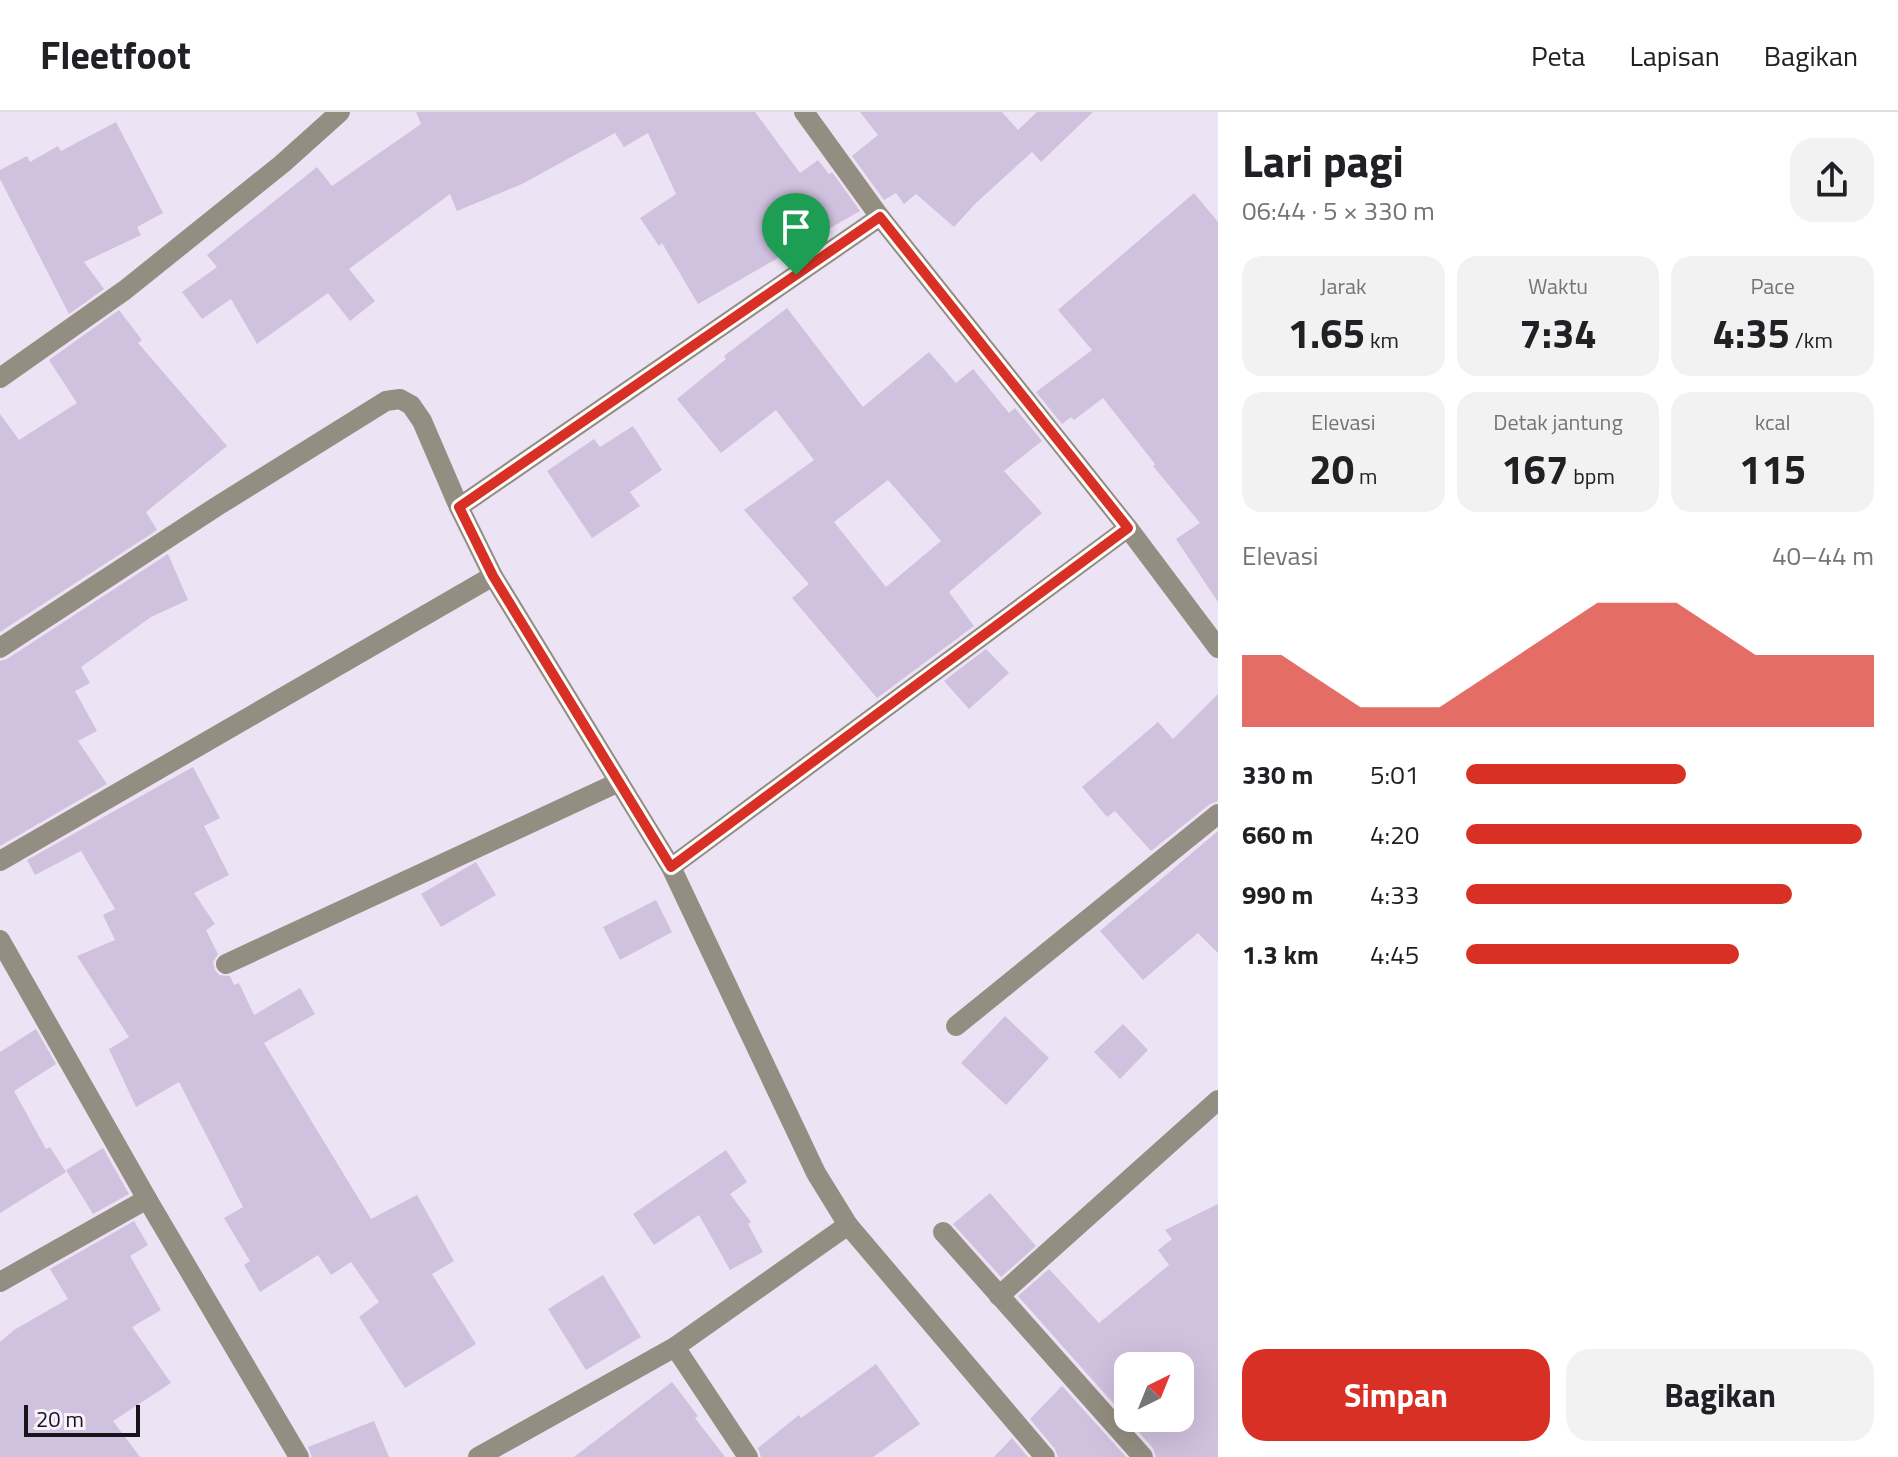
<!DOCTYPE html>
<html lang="id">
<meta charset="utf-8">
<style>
body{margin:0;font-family:"Titillium Web",sans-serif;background:#f2f2f2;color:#202124;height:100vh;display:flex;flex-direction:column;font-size:30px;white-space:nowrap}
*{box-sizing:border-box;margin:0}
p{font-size:26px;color:#757577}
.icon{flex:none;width:44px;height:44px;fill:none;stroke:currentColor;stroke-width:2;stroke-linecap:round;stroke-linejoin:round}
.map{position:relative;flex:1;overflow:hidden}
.panel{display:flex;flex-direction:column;background:#fff;width:680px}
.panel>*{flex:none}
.needle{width:52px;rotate:43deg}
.buttons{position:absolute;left:1114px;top:1240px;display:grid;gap:16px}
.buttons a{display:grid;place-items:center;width:80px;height:80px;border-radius:16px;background:#fff;box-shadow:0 8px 32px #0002;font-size:40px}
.scale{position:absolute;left:24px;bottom:20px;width:116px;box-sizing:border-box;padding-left:8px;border:4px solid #17151a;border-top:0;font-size:22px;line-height:28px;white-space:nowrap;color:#17151a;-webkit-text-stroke:6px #f8f2ff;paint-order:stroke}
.pin{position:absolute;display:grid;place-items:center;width:68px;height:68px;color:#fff;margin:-82px -34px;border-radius:50% 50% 50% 0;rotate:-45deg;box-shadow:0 0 8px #0007}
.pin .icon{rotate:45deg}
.round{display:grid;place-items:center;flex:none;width:84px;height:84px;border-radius:24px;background:#f2f2f2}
.headline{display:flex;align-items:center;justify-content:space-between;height:136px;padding:0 24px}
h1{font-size:44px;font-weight:700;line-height:60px}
.stats{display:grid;grid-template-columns:repeat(3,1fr);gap:12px;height:136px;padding:8px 24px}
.stats div{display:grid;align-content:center;border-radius:20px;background:#f2f2f2;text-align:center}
.stats b{font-size:40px;font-weight:700}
.stats small{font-size:22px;font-weight:400}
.stats p{font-size:22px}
.chart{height:224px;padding:16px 24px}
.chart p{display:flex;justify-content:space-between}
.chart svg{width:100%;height:144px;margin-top:8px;fill:#d93025;opacity:.7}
.button{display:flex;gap:16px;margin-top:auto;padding:16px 24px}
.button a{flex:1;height:92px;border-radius:24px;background:#d93025;color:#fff;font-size:32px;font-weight:700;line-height:92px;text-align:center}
.button a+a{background:#f2f2f2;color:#202124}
ul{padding:0 24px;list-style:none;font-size:26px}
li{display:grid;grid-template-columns:128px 96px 1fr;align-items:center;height:60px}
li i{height:20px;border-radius:10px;background:#d93025}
header{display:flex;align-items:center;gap:48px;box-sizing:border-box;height:112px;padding:0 40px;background:#fff;border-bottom:2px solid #e0e0e0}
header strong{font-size:38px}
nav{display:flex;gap:44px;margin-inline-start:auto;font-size:28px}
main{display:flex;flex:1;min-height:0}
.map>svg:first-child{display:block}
.building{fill:#d0c1df;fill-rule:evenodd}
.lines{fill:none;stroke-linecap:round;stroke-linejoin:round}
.minor{stroke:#948d81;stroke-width:20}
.route-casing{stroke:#fff;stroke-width:16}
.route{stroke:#d93025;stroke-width:10}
</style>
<header>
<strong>Fleetfoot</strong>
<nav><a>Peta</a><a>Lapisan</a><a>Bagikan</a></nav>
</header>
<main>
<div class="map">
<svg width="1218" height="1345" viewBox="0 0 1218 1345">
<rect width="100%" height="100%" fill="#ece4f4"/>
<g class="building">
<polygon points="416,0 755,0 800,61 818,48 829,62 832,60 860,99 698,192 662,131 659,134 640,106 676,82 648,21 624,35 615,21 522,72 457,99 450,82 349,157 375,189 350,209 328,181 257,232 231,187 202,207 182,180 217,155 207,143 317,55 332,74 421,12"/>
<polygon points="860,0 1002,0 1018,18 1037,0 1093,0 1041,50 1032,40 975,92 954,115 916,82 904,92 896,81 884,88 852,44 878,23"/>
<polygon points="116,10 163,101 137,115 141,123 84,150 104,177 69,202 0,67 0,58 27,44 30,50 58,34 61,39"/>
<polygon points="1194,81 1218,110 1218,490 1176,427 1200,411 1153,354 1155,352 1103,286 1074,308 1071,305 1062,312 1036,280 1092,238 1058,198"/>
<path d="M787 196 863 295 929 240 956 271 973 257 1009 301 1015 296 1042 329 1004 359 1042 401 949 480 974 514 877 586 792 486 809 472 744 398 814 348 776 298 721 341 677 287 726 247 724 244ZM888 368 941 429 886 475 834 410Z"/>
<polygon points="119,198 142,228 138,231 227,334 146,400 157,418 0,520 0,302 19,328 77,291 49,248"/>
<polygon points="633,314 662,358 630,380 640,394 592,426 547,359 594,327 600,335"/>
<polygon points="168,442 188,488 151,505 81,555 90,571 75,579 97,619 78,629 107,672 0,734 0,549 7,547"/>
<polygon points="986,537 1009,561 969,597 944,569"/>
<polygon points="1218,582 1218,689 1210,692 1151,739 1115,699 1107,705 1082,675 1158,610 1173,627"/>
<polygon points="193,655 220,706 204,714 229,763 194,781 215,812 206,818 218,842 213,850 215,858 219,863 230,864 234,873 239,871 254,903 300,876 315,902 264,931 371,1107 417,1083 454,1149 432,1162 476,1232 405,1276 359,1205 379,1190 351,1150 331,1163 318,1143 260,1180 244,1153 250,1149 224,1106 243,1095 179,970 136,995 109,937 129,925 77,844 115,828 103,803 115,797 81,739 35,763 27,748"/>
<polygon points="1218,719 1218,841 1198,821 1143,868 1100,819"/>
<polygon points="476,750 496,783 441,815 421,782"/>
<polygon points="656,788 672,820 620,848 603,815"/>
<polygon points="1005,904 1049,946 1006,993 961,951"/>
<polygon points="1123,912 1148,938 1120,967 1094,940"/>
<polygon points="36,917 56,952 14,979 46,1037 50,1035 66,1060 0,1101 0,940"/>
<polygon points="103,1036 129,1082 93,1102 66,1058"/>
<polygon points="726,1038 747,1070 730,1082 751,1110 748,1112 763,1140 730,1158 699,1103 654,1133 633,1102"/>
<polygon points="990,1081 1036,1134 1001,1165 953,1112"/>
<path d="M1218 1092V1345H1156L1153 1336 1018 1184 1049 1157 1099 1211 1169 1153 1158 1138 1172 1127 1165 1118ZM1128 1254H1180V1306H1128Z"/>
<polygon points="134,1109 148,1133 130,1144 161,1198 132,1215 171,1271 113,1309 140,1345 0,1345 0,1230 14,1218 68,1187 50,1157"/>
<polygon points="603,1163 641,1225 586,1258 548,1197"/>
<polygon points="876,1252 920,1312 873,1345 761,1345 758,1336 799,1303 801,1306"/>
<polygon points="672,1270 698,1304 695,1306 725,1345 574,1345"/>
<polygon points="1062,1274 1126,1345 1058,1345 1055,1337 1030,1307"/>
<polygon points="374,1309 389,1345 312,1345 308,1335"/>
<polygon points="1012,1326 1028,1345 994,1345"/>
</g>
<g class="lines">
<g class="minor">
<polyline points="804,0 880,105 1128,416 1218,536"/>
<polyline points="0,266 125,178 282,52 340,0"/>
<polyline points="0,536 219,393 386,289 400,287 411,293 422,309 459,395"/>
<polyline points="0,749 493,464"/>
<polyline points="671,755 1128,416"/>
<polyline points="0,828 147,1087 299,1345"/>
<polyline points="226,852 619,670"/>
<polyline points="956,914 1218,702"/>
<polyline points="848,1113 1045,1345"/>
<polyline points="943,1120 1143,1345"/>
<polyline points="0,1170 147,1087"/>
<polyline points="999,1184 1218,988"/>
<polyline points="675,1235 748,1345"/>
<polyline points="478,1345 675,1235 848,1113 816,1061 671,755 493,464 459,395 880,105"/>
</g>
</g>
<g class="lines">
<g class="route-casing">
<polygon id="route" points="880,105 1128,416 671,755 493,464 459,395"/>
</g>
<use href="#route" class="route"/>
</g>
</svg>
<div class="buttons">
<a><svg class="needle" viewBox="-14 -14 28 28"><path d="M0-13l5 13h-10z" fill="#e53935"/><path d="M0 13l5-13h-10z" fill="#757577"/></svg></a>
</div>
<div class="scale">20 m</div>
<div class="pin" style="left:796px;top:163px;background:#1e9e55"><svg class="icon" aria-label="arrive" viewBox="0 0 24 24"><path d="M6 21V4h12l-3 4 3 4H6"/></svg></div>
</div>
<section class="panel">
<div class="headline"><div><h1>Lari pagi</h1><p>06:44 · 5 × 330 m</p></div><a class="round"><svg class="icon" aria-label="share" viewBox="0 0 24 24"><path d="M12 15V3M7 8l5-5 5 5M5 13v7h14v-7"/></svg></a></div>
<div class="stats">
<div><p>Jarak</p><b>1.65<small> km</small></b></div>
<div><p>Waktu</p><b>7:34</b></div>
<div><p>Pace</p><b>4:35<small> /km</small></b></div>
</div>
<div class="stats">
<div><p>Elevasi</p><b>20<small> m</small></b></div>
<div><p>Detak jantung</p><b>167<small> bpm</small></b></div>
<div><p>kcal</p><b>115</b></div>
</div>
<div class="chart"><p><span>Elevasi</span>40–44 m</p>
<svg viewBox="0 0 160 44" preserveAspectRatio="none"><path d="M0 44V22L10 22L20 30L30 38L40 38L50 38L60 30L70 22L80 14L90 6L100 6L110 6L120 14L130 22L140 22L150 22L160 22V44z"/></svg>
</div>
<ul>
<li><b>330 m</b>5:01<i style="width:54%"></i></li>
<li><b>660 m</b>4:20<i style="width:97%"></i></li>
<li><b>990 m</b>4:33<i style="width:80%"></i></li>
<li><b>1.3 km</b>4:45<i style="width:67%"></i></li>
</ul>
<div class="button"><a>Simpan</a><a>Bagikan</a></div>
</section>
</main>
